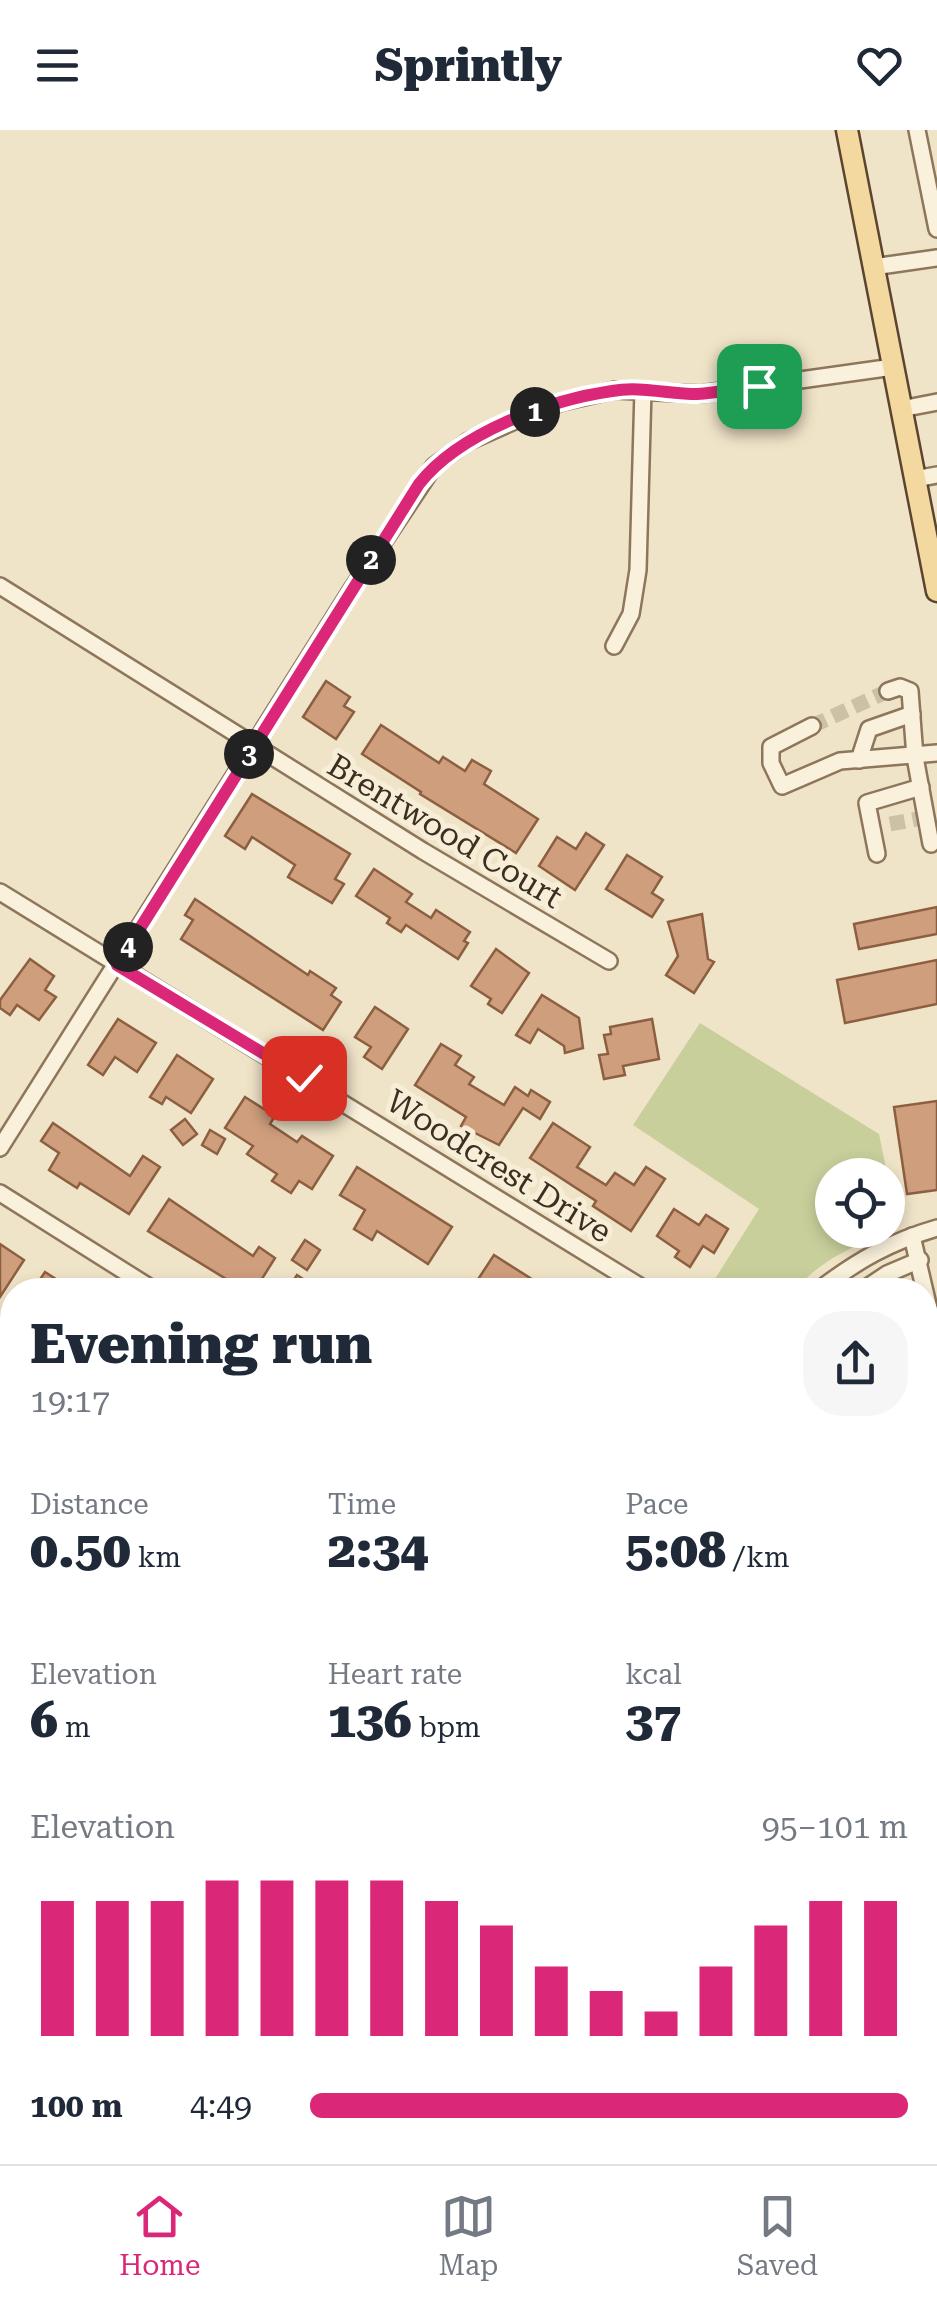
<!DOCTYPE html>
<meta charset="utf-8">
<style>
body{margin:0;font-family:"Roboto Serif",serif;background:#f6f6f7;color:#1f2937;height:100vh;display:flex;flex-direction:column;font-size:38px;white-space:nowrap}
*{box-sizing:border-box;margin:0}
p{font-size:32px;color:#747a83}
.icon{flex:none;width:55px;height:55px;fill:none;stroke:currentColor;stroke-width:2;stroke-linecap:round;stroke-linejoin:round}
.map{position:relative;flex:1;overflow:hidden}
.side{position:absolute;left:0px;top:1148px;width:938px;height:888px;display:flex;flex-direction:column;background:#fff;border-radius:40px 40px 0 0;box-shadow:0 5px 15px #0003}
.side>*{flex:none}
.tools{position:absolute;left:815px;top:1028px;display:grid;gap:20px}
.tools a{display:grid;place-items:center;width:90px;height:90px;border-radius:50%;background:#fff;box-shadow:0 5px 15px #0003;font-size:50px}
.pin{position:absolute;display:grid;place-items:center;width:85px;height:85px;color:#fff;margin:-42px;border-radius:20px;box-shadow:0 5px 15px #0006}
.km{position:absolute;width:50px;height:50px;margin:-25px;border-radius:50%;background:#222;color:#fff;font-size:28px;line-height:50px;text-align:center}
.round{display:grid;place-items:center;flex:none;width:105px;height:105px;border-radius:40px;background:#f6f6f7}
.head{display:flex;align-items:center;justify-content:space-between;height:170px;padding:0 30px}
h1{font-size:55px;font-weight:800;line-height:75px}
.stats{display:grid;grid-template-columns:repeat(3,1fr);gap:15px;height:170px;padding:10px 30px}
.stats div{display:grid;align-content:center}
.stats b{font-size:50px;font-weight:800}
.stats small{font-size:28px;font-weight:400}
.stats p{font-size:28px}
.chart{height:280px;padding:20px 30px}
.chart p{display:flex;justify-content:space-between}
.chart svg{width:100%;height:180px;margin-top:10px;stroke:#db2777;stroke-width:6}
ul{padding:0 30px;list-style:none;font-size:32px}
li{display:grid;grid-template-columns:160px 120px 1fr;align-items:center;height:75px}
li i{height:25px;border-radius:12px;background:#db2777}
header{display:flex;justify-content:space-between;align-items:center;height:130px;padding:0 30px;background:#fff;font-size:45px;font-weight:800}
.dock{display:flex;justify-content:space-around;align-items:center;height:140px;border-top:2px solid #e0e1e3;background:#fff;font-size:28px;color:#747a83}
.dock a{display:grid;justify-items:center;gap:5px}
.dock .selected{color:#db2777}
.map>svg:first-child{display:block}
.green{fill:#c9cf9b;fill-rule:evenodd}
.building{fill:#cf9f7d;stroke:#8d5f41;stroke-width:2.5}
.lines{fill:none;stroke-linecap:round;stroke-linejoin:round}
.minor-tunnel{stroke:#ccc0a6;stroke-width:15;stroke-dasharray:15 8;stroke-linecap:butt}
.minor-casing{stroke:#8d765c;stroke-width:20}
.major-casing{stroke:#5b4430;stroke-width:25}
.path{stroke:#8d765c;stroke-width:2.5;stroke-dasharray:8 5;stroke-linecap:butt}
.minor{stroke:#faf1dc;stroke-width:15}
.major{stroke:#f3d9a0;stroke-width:20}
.route-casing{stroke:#fff;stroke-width:20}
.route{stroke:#db2777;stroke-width:12}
.labels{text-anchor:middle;stroke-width:10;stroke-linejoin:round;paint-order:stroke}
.street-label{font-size:32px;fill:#3d2e20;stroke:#f7eed8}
</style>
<header><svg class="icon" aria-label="menu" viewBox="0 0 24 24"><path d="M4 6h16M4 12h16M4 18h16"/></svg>Sprintly<svg class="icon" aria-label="heart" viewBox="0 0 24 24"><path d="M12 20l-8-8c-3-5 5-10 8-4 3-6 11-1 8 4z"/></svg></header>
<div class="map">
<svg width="937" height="2034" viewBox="0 0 937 2034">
<rect width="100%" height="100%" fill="#f0e4c8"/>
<path class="green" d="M700 893 879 1004 898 1096C864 1112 819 1129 796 1160H708L759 1079 633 995ZM832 1045H888V1100H832Z"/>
<g class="building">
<polygon points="326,551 350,567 344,576 354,582 336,609 303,587"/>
<polygon points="381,595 439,633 443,627 465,641 472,630 491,641 484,654 538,689 516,723 420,664 421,662 362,624"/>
<polygon points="252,664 350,724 335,749 344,754 332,773 288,747 295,735 252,707 245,719 225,706"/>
<polygon points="586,703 604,715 575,760 539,736 557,707 576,719"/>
<polygon points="627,725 662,747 652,763 663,770 652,787 606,759"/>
<polygon points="374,739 412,764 406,772 431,788 436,780 470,802 464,811 468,813 458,829 406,795 401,802 387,793 390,788 356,766"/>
<polygon points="195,769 308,845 310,841 336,858 331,865 341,872 323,900 181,809 193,790 185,785"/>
<polygon points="937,777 937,804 859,819 854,794"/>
<polygon points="702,784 708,829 714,832 694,863 666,845 678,826 668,792"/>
<polygon points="496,819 529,843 502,883 488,874 491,869 471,856"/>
<polygon points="30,829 54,846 45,860 56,867 39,890 17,875 10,885 0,878 0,870"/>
<polygon points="937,830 937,874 845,893 837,850"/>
<polygon points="542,865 579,888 583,918 565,923 564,916 538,899 530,913 516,905"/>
<polygon points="375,877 408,899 382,939 364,927 371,917 355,907"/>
<polygon points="118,889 156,913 137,942 115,927 103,945 88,935"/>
<polygon points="652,889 659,929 623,936 625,945 604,949 599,925 608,924 604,905 611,904 610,897"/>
<polygon points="441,914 461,926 455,935 474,947 469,954 504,975 515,957 528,966 531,960 550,972 540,989 523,978 499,1015 461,996 466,987 415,955"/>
<polygon points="177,925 213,949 191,983 166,967 162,974 150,967"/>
<polygon points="245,967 275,986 270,994 297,1012 302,1006 333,1026 312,1059 299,1051 291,1063 272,1051 277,1044 247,1024 253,1016 225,998"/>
<polygon points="937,971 937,1060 907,1064 894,977"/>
<polygon points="185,989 197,1004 183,1015 171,1000"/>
<polygon points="53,993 130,1046 143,1026 160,1037 129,1084 80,1053 77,1058 49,1040 59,1023 41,1011"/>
<polygon points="553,993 590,1017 577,1037 606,1055 615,1043 634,1055 646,1037 665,1049 631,1101 593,1076 596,1071 530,1028"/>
<polygon points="210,1000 225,1009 217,1024 202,1015"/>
<polygon points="357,1037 452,1097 428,1134 377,1101 372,1110 354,1099 365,1080 340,1065"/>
<polygon points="169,1069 253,1126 259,1117 275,1128 255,1160 244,1160 148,1101"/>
<polygon points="674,1079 699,1095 706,1085 728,1099 714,1123 703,1116 690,1137 675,1127 679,1121 657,1106"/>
<polygon points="305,1110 320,1120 307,1140 292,1130"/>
<polygon points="0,1114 24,1130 0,1167"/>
<polygon points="494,1125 549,1160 471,1160"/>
<polygon points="45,1142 73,1160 33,1160"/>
<polygon points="297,1145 320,1160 287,1160"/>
<polygon points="0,1273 12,1280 12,1295 0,1316"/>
<polygon points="925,1320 937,1328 937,1383 925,1401"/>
<polygon points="0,1536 12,1544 12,1572 0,1591"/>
<polygon points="0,1686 12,1695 12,1736 0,1727"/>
<polygon points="0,1869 12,1877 12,1886 0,1905"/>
<polygon points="240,2022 307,2022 297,2034 252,2034"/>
</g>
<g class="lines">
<g class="minor-tunnel">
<polyline points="812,596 888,561"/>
<polyline points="890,694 917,689"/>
</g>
<g class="minor-casing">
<g id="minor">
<polyline points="917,0 937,99"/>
<polyline points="873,137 937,128"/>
<polyline points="901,279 937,272"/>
<polyline points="915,349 937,345"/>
<polyline points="0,456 423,721 609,831"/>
<polyline points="614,516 631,484 638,440 643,260"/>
<polyline points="888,561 900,557 910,561 915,627 931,714"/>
<polyline points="812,596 771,617 771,633 782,656 840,631 937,623"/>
<polyline points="859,630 869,599 912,584"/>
<polyline points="877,724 867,673 921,657"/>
<polyline points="0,762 646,1160"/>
<polyline points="0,1018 352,459 434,336 467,312 528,285 562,272 615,260 700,264 893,237"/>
<polyline points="0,1063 154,1160"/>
<polyline points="912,1106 937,1213"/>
<path d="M819 1160C856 1131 892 1111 937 1098"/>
<polyline points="863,1160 887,1144 920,1130"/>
<polyline points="925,1261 937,1258"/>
<polyline points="925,1280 937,1289"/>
<polyline points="0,1362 12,1369"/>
<polyline points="937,1437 932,1444 937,1448"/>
<polyline points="925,1543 937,1520"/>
<polyline points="0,1636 12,1643"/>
<polyline points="925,1714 937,1711"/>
<polyline points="0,1979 12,1987"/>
<polyline points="44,2034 52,2022"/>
</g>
</g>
<g class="major-casing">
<g id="major">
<polyline points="847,0 937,461"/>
<polyline points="925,1621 937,1602"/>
<polyline points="663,2034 671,2022"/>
</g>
</g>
<polyline class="path" points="925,1683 937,1671"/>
<use href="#minor" class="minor"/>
<use href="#major" class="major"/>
</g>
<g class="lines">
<g class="route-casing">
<path id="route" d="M304 948 117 835 419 354C459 303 549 270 612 261 640 256 669 264 697 264 718 263 739 258 759 256"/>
</g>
<use href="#route" class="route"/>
</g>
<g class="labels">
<g class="street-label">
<text transform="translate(445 701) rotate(31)" y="11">Brentwood Court</text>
<text transform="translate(499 1036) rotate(32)" y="11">Woodcrest Drive</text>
</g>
</g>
</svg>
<div class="tools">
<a><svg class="icon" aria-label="locate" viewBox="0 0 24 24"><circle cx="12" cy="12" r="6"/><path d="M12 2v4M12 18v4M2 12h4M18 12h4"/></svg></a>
</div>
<div class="pin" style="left:759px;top:256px;background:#1e9e55"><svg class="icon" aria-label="arrive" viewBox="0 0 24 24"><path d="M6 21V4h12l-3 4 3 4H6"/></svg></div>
<div class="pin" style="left:304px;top:948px;background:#d93025"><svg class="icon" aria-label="check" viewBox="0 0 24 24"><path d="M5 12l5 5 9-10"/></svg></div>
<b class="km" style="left:535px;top:282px">1</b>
<b class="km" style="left:371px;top:430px">2</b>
<b class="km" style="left:249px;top:624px">3</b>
<b class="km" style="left:128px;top:817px">4</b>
<section class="side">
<div class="head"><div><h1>Evening run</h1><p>19:17</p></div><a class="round"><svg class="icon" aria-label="share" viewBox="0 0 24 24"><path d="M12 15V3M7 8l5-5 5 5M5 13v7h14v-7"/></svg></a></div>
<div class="stats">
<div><p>Distance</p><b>0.50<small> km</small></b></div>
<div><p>Time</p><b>2:34</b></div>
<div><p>Pace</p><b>5:08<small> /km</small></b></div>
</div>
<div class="stats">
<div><p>Elevation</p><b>6<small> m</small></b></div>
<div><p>Heart rate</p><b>136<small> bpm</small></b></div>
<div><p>kcal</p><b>37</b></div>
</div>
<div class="chart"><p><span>Elevation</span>95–101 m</p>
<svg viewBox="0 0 160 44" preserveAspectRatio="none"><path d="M5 44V11M15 44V11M25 44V11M35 44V6M45 44V6M55 44V6M65 44V6M75 44V11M85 44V17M95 44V27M105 44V33M115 44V38M125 44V27M135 44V17M145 44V11M155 44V11"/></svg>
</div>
<ul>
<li><b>100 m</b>4:49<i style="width:100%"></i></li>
</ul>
</section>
</div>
<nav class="dock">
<a class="selected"><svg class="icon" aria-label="home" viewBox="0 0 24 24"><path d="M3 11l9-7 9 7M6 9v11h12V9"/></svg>Home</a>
<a><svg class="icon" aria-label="map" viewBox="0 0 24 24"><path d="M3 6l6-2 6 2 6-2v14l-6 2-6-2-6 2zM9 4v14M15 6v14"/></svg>Map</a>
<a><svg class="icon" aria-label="saved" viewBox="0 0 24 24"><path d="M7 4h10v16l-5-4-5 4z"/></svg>Saved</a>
</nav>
